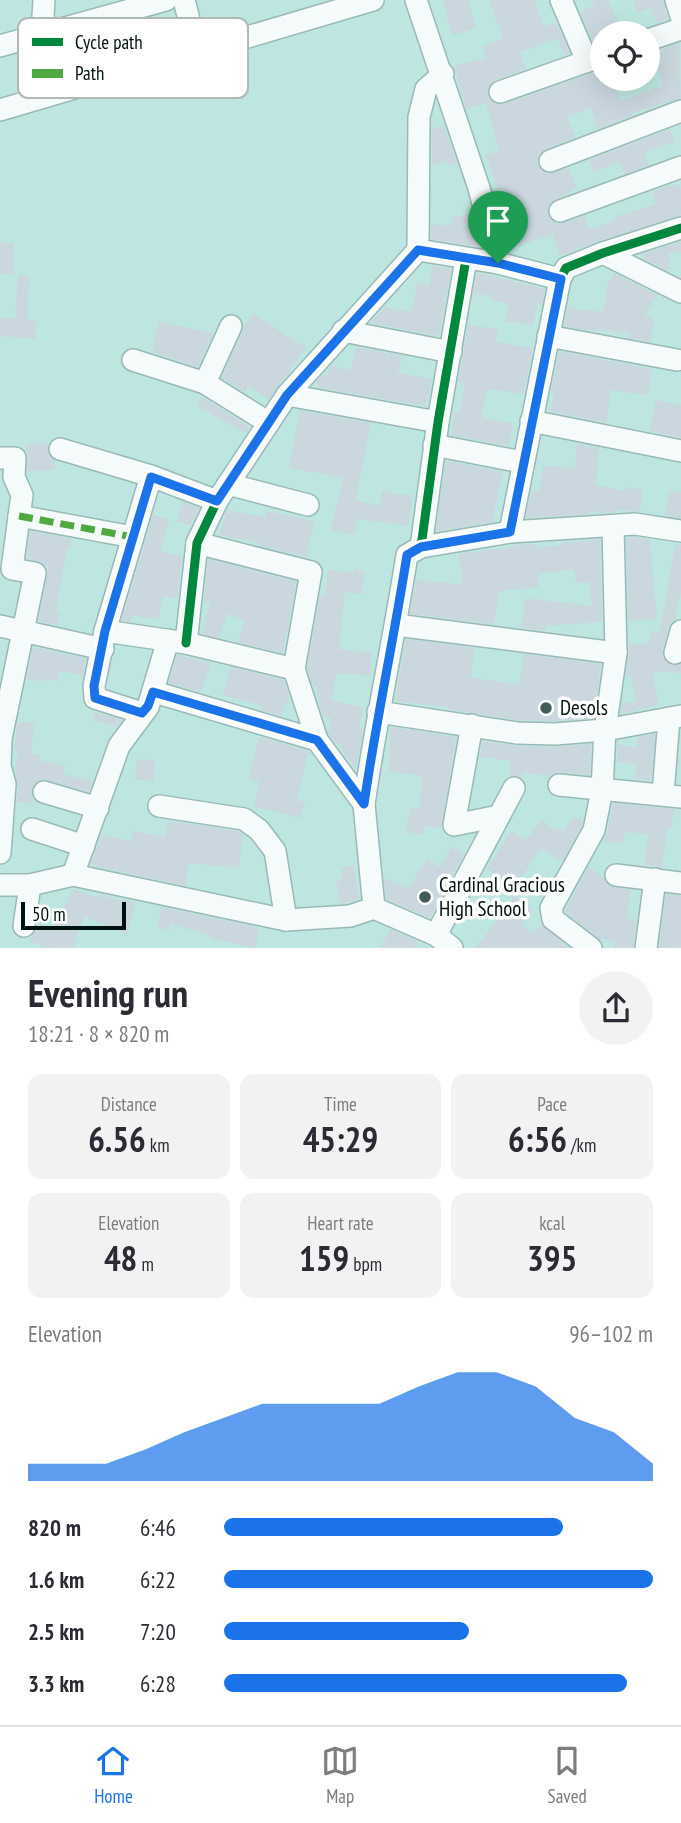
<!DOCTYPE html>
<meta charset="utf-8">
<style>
body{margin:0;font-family:"PT Sans Narrow",sans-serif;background:#f2f2f3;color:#2b2b33;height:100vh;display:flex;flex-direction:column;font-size:26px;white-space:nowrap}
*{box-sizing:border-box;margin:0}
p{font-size:23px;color:#7c7c81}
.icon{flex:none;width:38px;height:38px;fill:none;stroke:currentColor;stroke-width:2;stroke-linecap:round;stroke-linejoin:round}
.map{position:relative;height:948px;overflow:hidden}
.side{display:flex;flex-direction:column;background:#fff;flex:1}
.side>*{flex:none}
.controls{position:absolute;left:590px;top:21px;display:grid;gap:14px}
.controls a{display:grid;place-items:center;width:70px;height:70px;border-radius:50%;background:#fff;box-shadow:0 7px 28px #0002;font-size:35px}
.scale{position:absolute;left:21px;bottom:18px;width:105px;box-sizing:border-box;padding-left:7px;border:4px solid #00120f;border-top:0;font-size:19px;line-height:24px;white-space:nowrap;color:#00120f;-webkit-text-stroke:5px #fff;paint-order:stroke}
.pin{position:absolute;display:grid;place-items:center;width:60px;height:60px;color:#fff;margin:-72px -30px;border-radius:50% 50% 50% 0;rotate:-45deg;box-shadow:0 0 7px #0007}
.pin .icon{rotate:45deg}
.round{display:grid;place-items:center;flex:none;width:74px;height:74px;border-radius:37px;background:#f2f2f3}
.overview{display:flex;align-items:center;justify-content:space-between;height:119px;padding:0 28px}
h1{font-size:38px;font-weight:700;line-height:52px}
.metrics{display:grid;grid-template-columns:repeat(3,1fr);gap:10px;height:119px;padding:7px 28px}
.metrics div{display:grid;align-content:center;border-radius:14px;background:#f2f2f3;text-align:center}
.metrics b{font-size:35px;font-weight:700}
.metrics small{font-size:19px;font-weight:400}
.metrics p{font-size:19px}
.chart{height:196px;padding:14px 28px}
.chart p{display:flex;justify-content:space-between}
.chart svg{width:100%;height:126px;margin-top:7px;fill:#1a73e8;opacity:.7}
ul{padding:0 28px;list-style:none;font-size:23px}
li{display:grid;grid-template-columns:112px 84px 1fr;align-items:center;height:52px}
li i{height:18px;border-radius:9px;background:#1a73e8}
.tabs{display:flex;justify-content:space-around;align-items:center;height:98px;border-top:2px solid #e1e1e2;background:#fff;font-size:19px;color:#7c7c81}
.tabs a{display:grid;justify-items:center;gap:4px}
.tabs .selected{color:#1a73e8}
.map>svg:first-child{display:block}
.building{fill:#cad7df}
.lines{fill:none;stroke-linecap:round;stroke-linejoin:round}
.minor-casing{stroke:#9ab9b5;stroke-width:24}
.minor{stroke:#f5fbfa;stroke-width:21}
.quiet{stroke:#4fa841;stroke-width:7;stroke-dasharray:14 7;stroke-linecap:butt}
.cycleway-casing{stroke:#fff;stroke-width:13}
.cycleway{stroke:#00873e;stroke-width:9}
.route-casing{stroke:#fff;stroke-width:14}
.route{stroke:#1a73e8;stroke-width:9}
.poi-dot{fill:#425c58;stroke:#fff;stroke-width:2.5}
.labels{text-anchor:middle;stroke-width:7;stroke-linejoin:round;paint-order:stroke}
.poi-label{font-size:21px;fill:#00120f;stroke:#fff;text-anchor:start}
.key{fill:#fff;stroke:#b2b8b7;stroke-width:2}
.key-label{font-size:19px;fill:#00120f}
</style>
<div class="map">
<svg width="681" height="948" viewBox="0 0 681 948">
<rect width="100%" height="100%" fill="#bee6e0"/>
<g class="building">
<polygon points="443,0 468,0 476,28 452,35"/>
<polygon points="489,0 535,0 544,26 556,22 570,53 564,55 558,38 520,52 526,69 495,80 487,89 488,97 497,105 504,104 602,70 602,79 613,79 621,101 663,85 652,53 679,43 681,98 632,113 633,115 598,129 590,108 567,117 576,137 545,149 539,153 537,160 538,166 547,174 569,168 577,188 550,203 548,216 557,224 585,216 590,229 615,221 614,217 656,204 652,192 677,183 679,188 681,187 681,215 599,241 560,256 552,234 518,246 512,229 504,231 497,206 503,204 486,155 499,150 486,103 466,109 454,66 486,58 482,47 503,38"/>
<polygon points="592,0 608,0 623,33 602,33 602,39 594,43 580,11 594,5"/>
<polygon points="633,0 663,0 668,19 657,23 651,8 637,13"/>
<polygon points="444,126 457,163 448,166 446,161 432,165 432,129"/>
<polygon points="670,129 675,141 644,153 649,165 624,174 619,162 593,172 589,160"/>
<polygon points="472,213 480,244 473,246 431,239 431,224 453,226 451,218"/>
<polygon points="681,242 681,252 668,254 670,260 668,271 644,259 642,254"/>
<polygon points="0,243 14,243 14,274 0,275"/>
<polygon points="432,266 451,269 439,336 371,323 385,307 412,312 417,283 430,285"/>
<polygon points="477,273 545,289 542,305 537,304 533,325 505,321 508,303 490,300 491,296 473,293"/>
<polygon points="614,273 657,295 645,316 654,318 651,342 628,338 629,334 597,329 597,332 564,326 568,308 603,312 607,290 605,289"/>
<polygon points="18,275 30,276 27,319 36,320 35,339 0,336 0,318 15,318"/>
<polygon points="253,313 306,348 269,399 249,386 245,392 222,378 244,327"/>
<polygon points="159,322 213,333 198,367 152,352"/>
<polygon points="468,325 498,329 496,342 533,348 524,394 487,389 482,418 513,423 509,446 451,435 455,411 460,412 465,383 458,382"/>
<polygon points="356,347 402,356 398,373 432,379 428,402 426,401 425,406 317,387 318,380 324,374 327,375 331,366 351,370"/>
<polygon points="559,351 652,369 648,395 611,390 606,423 551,412 554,391 551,391"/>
<polygon points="202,397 250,427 246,433 197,406"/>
<polygon points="656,400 681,405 681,438 649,431"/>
<polygon points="300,411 371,423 356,500 380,506 382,491 413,496 408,526 358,519 354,535 331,530 343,478 289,468"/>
<polygon points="48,443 47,453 55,461 55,470 27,471 28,458 25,444"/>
<polygon points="577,444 599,448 596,485 625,491 626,487 643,490 640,512 617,510 617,512 602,513 590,510 589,514 526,518 531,491 539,492 543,465 575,469"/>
<polygon points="446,461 503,472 492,522 436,531"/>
<polygon points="670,490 681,492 681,518 665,515"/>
<polygon points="183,502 198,508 191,526 176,521"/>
<polygon points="227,510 265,517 267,511 314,521 307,557 259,545 260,543 218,535"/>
<polygon points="153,515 169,520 160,552 182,556 178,596 176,598 163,596 158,620 132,615 131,622 122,620"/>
<polygon points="30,531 71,539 70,550 67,549 56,611 59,612 58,625 39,621 48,569 43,563 27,558"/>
<polygon points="634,537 650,540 657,619 628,621 626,538"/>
<polygon points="600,539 602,622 546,626 546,631 521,628 525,598 592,606 589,582 576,583 574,569 538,574 539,587 501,591 499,593 494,624 410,614 416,580 463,584 458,554 514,547 514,545 535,544 536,548 561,545 561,543"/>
<polygon points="675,544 681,545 681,591 675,620 668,628 662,656 671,665 681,664 681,673 652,671 659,705 621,714 622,703 636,702 631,677 626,677 629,643 648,644 651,631 660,632"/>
<polygon points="208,559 296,582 283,653 238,642 244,620 227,614 219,638 203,634 210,602 204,601"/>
<polygon points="354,569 365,571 362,594 345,592 339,649 372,653 370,676 336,673 332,701 363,707 359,728 363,729 356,768 342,751 342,744 336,743 329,734 330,717 323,716 317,696 317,687 314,687 307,668 320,595 325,596 328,570 354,573"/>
<polygon points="406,639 474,648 471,677 517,685 519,685 524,654 601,664 593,718 555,721 518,720 448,709 448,707 395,701"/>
<polygon points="33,647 86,659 83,675 60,671 58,681 43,678 42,682 27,679"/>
<polygon points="177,655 211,663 201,692 169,683"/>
<polygon points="231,667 284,680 289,696 282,716 261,710 263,706 223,695"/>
<polygon points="94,712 122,720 117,726 92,721"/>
<polygon points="18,722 34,723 31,753 40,755 39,760 65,766 63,774 92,781 89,792 42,779 32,788 31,804 17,802 18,784 15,772 18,750 14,750"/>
<polygon points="390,727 456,737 441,828 425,826 423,835 406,832 410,808 419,809 422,776 389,772"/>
<polygon points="655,734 651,781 635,779 636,764 617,762 617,745 637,747 638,737"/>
<polygon points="259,737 308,751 297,800 305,802 301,818 254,806 260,782 249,780"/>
<polygon points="482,741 516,746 555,747 591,744 590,775 560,772 550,776 523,773 522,778 514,775 509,776 511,761 480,757"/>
<polygon points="137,759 155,760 154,781 135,780"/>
<polygon points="613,803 674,809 671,829 667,829 662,867 644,865 648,834 625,832 623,844 603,842 607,833"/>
<polygon points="575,816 582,821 582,825 562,861 541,848 515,887 487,869 511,831 526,840 541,820 556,831 558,828 563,832"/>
<polygon points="168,821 239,831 243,835 239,868 189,863 186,886 90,865 102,834 131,842 133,831 165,837"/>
<polygon points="451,847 464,853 430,918 386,899 384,878 408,888 427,860 441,867"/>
<polygon points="354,865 359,899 340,904 336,881 342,880 341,868"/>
<polygon points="589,867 604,878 609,886 631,890 627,919 636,920 633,948 614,948 615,941 600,939 565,912"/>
<polygon points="73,889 98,898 99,894 121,901 121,899 136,902 127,934 84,916 73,948 48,948 30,941 38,923 53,929 60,909 63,910"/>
<polygon points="666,894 681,896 681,948 659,948"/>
<polygon points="515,895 532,910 522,926 534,934 542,924 569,948 476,948"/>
<polygon points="162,907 260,928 255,948 210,938 210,935 170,924 169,930 157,927"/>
<polygon points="390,929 419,942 416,948 381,948"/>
</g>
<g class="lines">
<g class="minor-casing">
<g id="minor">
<polyline points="184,0 197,51"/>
<polyline points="416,0 479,188 498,263"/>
<polyline points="561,0 587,61"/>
<polyline points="676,0 681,16"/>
<polyline points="42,34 44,0"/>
<polyline points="648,40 681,29"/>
<polyline points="0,46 166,0"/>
<polyline points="500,92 602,56"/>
<polyline points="0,110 373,0"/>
<polyline points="550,161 681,111"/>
<polyline points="560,211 681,167"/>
<polyline points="418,250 419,117 426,89 443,74"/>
<polyline points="603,253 681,292"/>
<polyline points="343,331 451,352"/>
<polyline points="548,336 677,360"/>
<polyline points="133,360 205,383 269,423"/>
<polyline points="205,383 231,326"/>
<polyline points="287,395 438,422"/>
<polyline points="531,421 681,451"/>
<polyline points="434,445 522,462"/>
<polyline points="60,449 151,476"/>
<polyline points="0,458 15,458 14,477 22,495 12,569 35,573 1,739 0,766 5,784 0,853"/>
<polyline points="228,484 308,505"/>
<polyline points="19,516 133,537"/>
<polyline points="510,532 560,279"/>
<polyline points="197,543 311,572 294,669"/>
<polyline points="421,547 510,532 635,524 681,531"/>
<polyline points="396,625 616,653"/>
<polyline points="0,626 103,649"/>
<polyline points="105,631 186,643 294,669 317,740 364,804 374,908"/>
<polyline points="186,643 197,543 217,501 287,395 418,250 498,263 560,279 566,268 603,253 681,228"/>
<polyline points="675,653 681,631"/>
<polyline points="154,692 317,740"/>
<polyline points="378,712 517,733 555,734 605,730 681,716"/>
<polyline points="142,713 95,698 94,686 105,631 151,476 217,501"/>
<polyline points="472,725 454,825 499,816"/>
<polyline points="559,785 681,797"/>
<polyline points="44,792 98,808"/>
<polyline points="663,794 669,718"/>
<path d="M364 804C376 721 394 638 407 555L421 547 438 422 466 259"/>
<polyline points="159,806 244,819 259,830 275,851 286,920"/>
<polyline points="32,829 84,846"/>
<polyline points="73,875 119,746 148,707 168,640"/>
<polyline points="616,875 681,883"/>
<polyline points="0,885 30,885 73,875 286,920 350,916 374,908 436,935 452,948"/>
<polyline points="24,926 30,885"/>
<polyline points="436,935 514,788"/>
<polyline points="591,948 553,919 551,908 594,830 602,790 605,730 616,653 613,526"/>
<polyline points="646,948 655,879"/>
</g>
</g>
<use href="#minor" class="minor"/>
<polyline class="quiet" points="19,516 133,537"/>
<g class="cycleway-casing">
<g id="cycleway">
<polyline points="186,643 197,543 217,501 287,395 418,250 498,263 560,279 566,268 603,253 681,228"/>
<path d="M364 804C376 721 394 638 407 555L421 547 438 422 466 259"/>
</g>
</g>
<use href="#cycleway" class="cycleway"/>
</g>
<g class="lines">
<g class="route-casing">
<path id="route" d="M418 250 498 263 561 279 510 532 421 547 407 555C394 638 376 721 364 804L317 740 153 692 148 706 142 713 95 698 94 686 105 631 151 477 217 501 287 395Z"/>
</g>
<use href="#route" class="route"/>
</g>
<g class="poi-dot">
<circle cx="546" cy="708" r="7"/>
<circle cx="425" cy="897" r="7"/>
</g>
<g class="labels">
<g class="poi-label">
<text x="560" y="715">Desols</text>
<text x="439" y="892">Cardinal Gracious<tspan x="439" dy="24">High School</tspan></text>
</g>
</g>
<rect x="18" y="18" width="230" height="80" rx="10" class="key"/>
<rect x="32" y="38" width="31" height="8" fill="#00873e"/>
<rect x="32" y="69" width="31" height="9" fill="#4fa841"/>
<g class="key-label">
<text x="75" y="49">Cycle path</text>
<text x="75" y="80">Path</text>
</g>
</svg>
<div class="controls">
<a><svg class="icon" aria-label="locate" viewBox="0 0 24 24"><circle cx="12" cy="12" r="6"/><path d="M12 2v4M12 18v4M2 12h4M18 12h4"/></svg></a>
</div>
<div class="scale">50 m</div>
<div class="pin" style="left:498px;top:263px;background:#1e9e55"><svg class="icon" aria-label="arrive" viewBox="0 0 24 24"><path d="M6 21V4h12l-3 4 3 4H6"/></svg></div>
</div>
<section class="side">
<div class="overview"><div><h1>Evening run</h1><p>18:21 · 8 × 820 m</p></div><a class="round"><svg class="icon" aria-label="share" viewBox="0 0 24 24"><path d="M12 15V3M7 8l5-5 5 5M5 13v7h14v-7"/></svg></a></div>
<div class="metrics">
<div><p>Distance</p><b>6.56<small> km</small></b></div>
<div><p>Time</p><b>45:29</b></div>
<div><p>Pace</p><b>6:56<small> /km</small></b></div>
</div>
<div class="metrics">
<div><p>Elevation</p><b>48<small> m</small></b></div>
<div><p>Heart rate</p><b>159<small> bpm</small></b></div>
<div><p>kcal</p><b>395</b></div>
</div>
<div class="chart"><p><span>Elevation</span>96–102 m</p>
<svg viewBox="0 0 160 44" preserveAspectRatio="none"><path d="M0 44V38L10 38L20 38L30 33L40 27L50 22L60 17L70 17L80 17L90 17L100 11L110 6L120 6L130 11L140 22L150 27L160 38V44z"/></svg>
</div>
<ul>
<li><b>820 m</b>6:46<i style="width:79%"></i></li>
<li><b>1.6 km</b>6:22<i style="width:100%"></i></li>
<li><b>2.5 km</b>7:20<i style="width:57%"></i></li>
<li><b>3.3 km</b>6:28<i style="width:94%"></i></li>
</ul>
</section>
<nav class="tabs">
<a class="selected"><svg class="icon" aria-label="home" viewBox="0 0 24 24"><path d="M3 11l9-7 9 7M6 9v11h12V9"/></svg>Home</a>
<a><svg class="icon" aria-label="map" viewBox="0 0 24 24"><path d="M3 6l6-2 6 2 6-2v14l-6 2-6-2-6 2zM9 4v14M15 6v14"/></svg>Map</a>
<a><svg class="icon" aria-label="saved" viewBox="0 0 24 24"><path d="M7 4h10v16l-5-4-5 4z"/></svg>Saved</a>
</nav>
